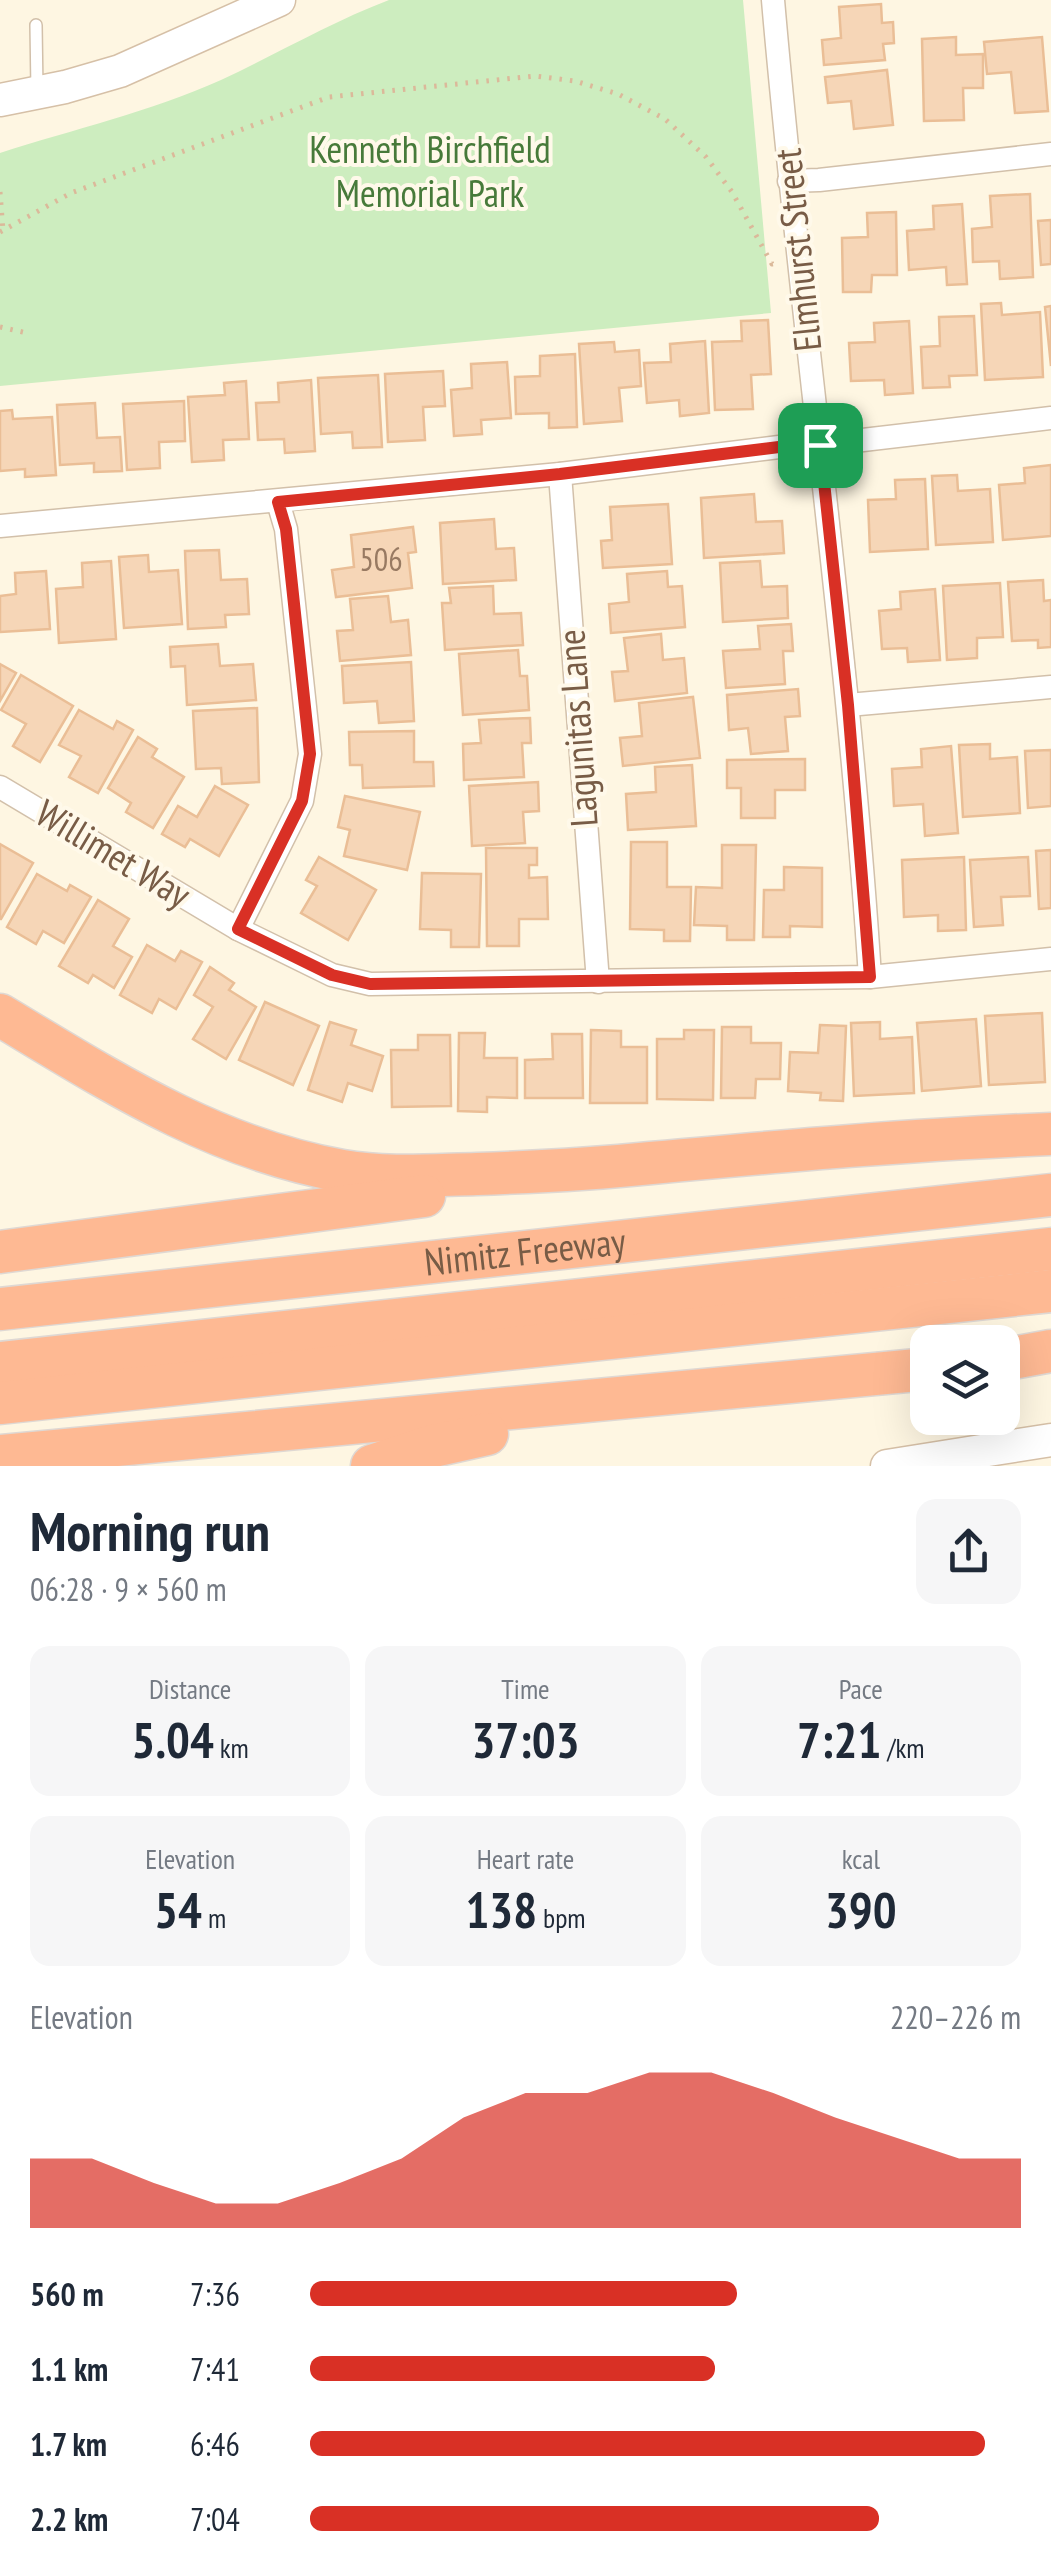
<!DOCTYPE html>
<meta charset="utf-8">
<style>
body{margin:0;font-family:"PT Sans Narrow",sans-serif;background:#f6f6f7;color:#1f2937;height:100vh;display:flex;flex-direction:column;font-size:38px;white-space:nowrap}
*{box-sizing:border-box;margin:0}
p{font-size:32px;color:#747a83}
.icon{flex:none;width:55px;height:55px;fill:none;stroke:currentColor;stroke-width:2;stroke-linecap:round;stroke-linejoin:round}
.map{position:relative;height:1466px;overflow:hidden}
.panel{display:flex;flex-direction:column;background:#fff;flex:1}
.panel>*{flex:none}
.buttons{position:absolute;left:910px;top:1325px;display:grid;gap:20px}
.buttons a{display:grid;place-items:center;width:110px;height:110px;border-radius:20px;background:#fff;box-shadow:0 10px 40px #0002;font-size:50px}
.pin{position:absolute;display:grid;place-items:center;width:85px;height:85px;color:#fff;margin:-42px;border-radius:20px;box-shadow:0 5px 15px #0006}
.round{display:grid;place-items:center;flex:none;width:105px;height:105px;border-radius:20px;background:#f6f6f7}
.overview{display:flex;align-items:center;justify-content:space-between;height:170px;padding:0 30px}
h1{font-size:55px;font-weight:700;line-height:75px}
.figures{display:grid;grid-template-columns:repeat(3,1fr);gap:15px;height:170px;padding:10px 30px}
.figures div{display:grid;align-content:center;border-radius:20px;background:#f6f6f7;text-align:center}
.figures b{font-size:50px;font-weight:700}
.figures small{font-size:28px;font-weight:400}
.figures p{font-size:28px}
.chart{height:280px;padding:20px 30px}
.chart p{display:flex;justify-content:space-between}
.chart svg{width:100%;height:180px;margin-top:10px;fill:#d93025;opacity:.7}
ul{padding:0 30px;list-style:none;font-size:32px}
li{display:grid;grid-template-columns:160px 120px 1fr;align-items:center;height:75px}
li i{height:25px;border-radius:12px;background:#d93025}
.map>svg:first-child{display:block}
.green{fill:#cdedbf}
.building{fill:#f6d6b7;stroke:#eabe96;stroke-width:2.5}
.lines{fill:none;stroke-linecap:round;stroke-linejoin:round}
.lane-casing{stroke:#d2c0aa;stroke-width:14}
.street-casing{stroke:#d2c0aa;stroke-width:25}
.secondary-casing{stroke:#d6c0a7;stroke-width:35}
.highway-casing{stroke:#dfd8d3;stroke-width:45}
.path{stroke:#dbb99a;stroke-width:5;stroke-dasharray:2.5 8;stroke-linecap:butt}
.lane{stroke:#fff;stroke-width:11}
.street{stroke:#fff;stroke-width:22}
.secondary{stroke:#fff;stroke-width:32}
.highway{stroke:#feb993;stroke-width:42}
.route-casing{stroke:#fff;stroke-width:20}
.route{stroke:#d93025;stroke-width:12}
.labels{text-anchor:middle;stroke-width:8;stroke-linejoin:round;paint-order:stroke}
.number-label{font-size:32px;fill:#987a62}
.park-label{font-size:38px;fill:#477a3a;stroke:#fff9ea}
.street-label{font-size:38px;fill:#785c46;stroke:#fff9ea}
</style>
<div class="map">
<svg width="1051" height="1466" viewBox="0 0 1051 1466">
<rect width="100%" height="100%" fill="#fef6e2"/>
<path class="green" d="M389 0H743L771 313 0 386V153C74 129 150 112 221 80 277 54 331 22 389 0Z"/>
<g class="building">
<polygon points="881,4 882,23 893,22 894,43 883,44 885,60 824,65 822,40 841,38 839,7"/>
<polygon points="956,37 956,55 983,54 983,88 963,88 964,120 924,121 922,39"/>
<polygon points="1042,37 1048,111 1015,113 1011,72 987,74 984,42"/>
<polygon points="887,70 893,125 854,129 851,101 828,103 825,77"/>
<polygon points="1030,194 1033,277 1000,279 999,261 973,262 972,229 992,227 990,196"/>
<polygon points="962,204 967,284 947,285 946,267 909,270 907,231 934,229 933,206"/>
<polygon points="896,212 897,275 872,275 871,292 843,292 842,238 868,237 867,213"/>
<polygon points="1051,220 1051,264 1041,265 1038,221"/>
<polygon points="1001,303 1002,315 1040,312 1043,377 985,380 981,304"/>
<polygon points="1051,306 1051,366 1045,307"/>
<polygon points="974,316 977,375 949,376 950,387 923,388 921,347 940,346 939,317"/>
<polygon points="768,320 771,374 751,375 753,409 715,410 712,342 742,341 741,321"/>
<polygon points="909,321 913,393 885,395 884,380 851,381 849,343 875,342 874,323"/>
<polygon points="705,341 709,413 680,416 679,400 647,403 644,363 671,362 670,344"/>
<polygon points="614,342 615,352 639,350 641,386 619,388 622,421 584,424 579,344"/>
<polygon points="575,354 577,427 549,428 549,413 516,414 515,377 540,376 540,356"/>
<polygon points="507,362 511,418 481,420 482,434 454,436 451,390 472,388 471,364"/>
<polygon points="443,371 445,406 423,407 425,440 388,442 385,374"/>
<polygon points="378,375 382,447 353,448 352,432 321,434 318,378"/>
<polygon points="311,380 315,451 285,453 284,439 258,440 256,403 279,402 278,383"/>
<polygon points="246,381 249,439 223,440 224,460 192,462 188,397 225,395 224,383"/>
<polygon points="184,401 185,441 159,442 160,468 127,470 123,404"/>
<polygon points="95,403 97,438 120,437 122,471 94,472 94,463 60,465 57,405"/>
<polygon points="12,410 13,419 52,417 56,475 25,477 25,469 0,471 0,411"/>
<polygon points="1051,465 1051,536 1003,540 999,485 1025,483 1024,468"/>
<polygon points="957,475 958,491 990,489 993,542 936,545 932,476"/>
<polygon points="925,479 928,549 870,552 868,500 896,499 895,480"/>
<polygon points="754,494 756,522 782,521 784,553 704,558 701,498"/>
<polygon points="668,504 672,564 603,568 601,541 612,540 610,507"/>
<polygon points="494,519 496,549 514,548 516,580 443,584 440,523"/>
<polygon points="413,527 416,552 408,553 412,588 336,597 332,570 354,567 351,535"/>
<polygon points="219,550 221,580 247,579 249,614 225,615 226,627 188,629 185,551"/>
<polygon points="148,555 149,572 178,570 182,624 124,628 119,557"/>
<polygon points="111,561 116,639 59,643 56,589 83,587 82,563"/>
<polygon points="760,561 762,587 787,586 788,618 723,622 720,563"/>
<polygon points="46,571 50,629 0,632 0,596 16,594 15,573"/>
<polygon points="667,571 668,587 682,586 685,627 611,633 609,604 629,602 627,574"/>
<polygon points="1043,580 1044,601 1051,600 1051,647 1038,648 1038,640 1012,641 1008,582"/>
<polygon points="1000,583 1003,637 977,638 977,658 947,660 943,586"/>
<polygon points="493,586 494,614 521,613 523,645 445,650 442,603 451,603 449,588"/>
<polygon points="935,589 940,660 908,662 907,648 882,649 879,611 901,609 900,592"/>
<polygon points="388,596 391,622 408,620 411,655 340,661 337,631 353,630 350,599"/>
<polygon points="791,624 793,651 783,651 785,684 726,688 723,651 760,649 758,626"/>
<polygon points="661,634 663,660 684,658 687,693 615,701 612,672 628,671 624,638"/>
<polygon points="218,644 220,666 253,664 256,700 187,705 185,666 171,667 170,647"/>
<polygon points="518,650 520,676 527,676 529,710 463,715 459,654"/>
<polygon points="411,662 414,721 379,723 377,701 344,703 342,666"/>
<polygon points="0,664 16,673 0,701"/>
<polygon points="21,675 73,706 40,762 13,746 26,724 1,710"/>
<polygon points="798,689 800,716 785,717 788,751 751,754 748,728 729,730 727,695"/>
<polygon points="693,697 700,758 623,766 620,738 642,736 639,703"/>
<polygon points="257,708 259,782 222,784 221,768 196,769 193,711"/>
<polygon points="79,710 113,729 117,721 133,730 98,793 69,777 81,756 59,745"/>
<polygon points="530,718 531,743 522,743 524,777 464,780 463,744 481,743 479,720"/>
<polygon points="414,731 414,762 433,762 434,786 363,788 362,765 350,765 349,732"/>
<polygon points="138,737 157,749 152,757 184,777 153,828 126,812 131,803 108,788"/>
<polygon points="990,744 990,759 1017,757 1020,813 963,817 959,745"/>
<polygon points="951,746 958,833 925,836 923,804 894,806 892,769 922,767 921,749"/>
<polygon points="1051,750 1051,806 1028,808 1025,751"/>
<polygon points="805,759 805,790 775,790 775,818 741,818 741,788 727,788 727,760"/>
<polygon points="692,765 696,826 628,830 626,794 656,792 655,767"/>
<polygon points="538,782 539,811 523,812 525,843 472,846 469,786"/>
<polygon points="215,786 248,805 219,856 190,839 185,847 162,834 178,806 197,817"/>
<polygon points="345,796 420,812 407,870 344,856 350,830 338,827"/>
<polygon points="631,842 667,842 667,887 691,887 690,941 664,941 664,930 630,929"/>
<polygon points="0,844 33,863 1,919 0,919"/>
<polygon points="722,845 756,845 754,940 727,940 727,926 694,925 696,887 722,888"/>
<polygon points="486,848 537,848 537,865 529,865 529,878 547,877 548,919 519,919 519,946 487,946"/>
<polygon points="1051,850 1051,908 1039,909 1036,851"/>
<polygon points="319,857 376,890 348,940 301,913 317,886 306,880"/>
<polygon points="964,857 966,930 938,931 938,915 904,917 902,860"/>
<polygon points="1028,857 1030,896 1001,897 1003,925 974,927 970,860"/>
<polygon points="784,867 822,868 822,927 790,926 790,937 763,937 764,890 784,890"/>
<polygon points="422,873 481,874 479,947 451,947 451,930 420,929"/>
<polygon points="37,874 67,891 70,885 91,897 64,943 43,931 36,944 7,927"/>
<polygon points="98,900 129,919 113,946 132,957 114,988 93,975 88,983 59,966"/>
<polygon points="147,945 175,961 181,951 202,962 176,1009 159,999 152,1013 120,995"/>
<polygon points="210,967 234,983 229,990 256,1007 226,1059 193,1039 213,1007 194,995"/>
<polygon points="265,1002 319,1026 293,1085 239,1060"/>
<polygon points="1042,1013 1045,1082 989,1085 985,1016"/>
<polygon points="976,1019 981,1086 922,1091 917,1023"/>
<polygon points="330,1022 356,1030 351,1045 383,1056 372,1091 348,1083 342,1102 308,1090"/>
<polygon points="880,1022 880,1039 912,1037 914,1093 854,1096 851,1023"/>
<polygon points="820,1025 846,1026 843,1101 820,1100 821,1093 788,1091 790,1052 818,1053"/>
<polygon points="722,1027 751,1027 751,1043 781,1043 780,1079 756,1079 755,1098 721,1098"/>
<polygon points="591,1030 621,1031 621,1047 647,1047 647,1103 590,1103"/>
<polygon points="684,1030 714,1030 713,1100 657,1099 657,1039 684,1039"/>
<polygon points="459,1033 485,1033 484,1058 517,1058 517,1098 487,1097 487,1112 458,1111"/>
<polygon points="552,1034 582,1034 583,1098 525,1098 525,1060 553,1059"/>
<polygon points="418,1035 450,1035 451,1106 392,1107 391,1050 418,1050"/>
</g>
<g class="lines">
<g class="lane-casing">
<polyline id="lane" points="36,25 37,90"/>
</g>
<g class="street-casing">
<g id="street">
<path d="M773 0C801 326 849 650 870 977"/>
<polyline points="789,181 819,180 1051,154"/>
<polyline points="560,474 598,982"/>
<polyline points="0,526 560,474 787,446 820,445 1051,418"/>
<polyline points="848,705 1051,687"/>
<polyline points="0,787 238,929 332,975 370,984 870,977 1051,959"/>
<polyline points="238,929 302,801 310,754 286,529 278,502"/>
</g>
</g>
<g class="secondary-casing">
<g id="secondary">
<polyline points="0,100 65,87 120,71 279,0"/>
<polyline points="887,1466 1051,1440"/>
</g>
</g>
<g class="highway-casing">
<g id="highway">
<path d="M0 1015C110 1081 213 1148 342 1171 387 1179 432 1175 477 1174 536 1172 593 1169 651 1163 784 1151 917 1139 1051 1134"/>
<polyline points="0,1252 424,1196"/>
<path id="s1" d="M0 1309 1051 1195"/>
<polyline points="1002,1360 1051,1351"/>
<polyline points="0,1363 1051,1249"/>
<polyline points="0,1403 1051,1291"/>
<polyline points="0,1456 928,1369"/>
<polyline points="372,1466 429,1447 487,1434"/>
</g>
</g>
<g class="path">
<polyline points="0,192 3,231"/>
<polyline points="0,232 71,193 329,97 535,76 575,81 618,94 665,119 706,157 732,192 772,264 776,263"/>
<polyline points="0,327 27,333"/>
</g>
<use href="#lane" class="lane"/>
<use href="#street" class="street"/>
<use href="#secondary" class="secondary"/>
<use href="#highway" class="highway"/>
</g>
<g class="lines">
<g class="route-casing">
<polygon id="route" points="820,445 848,705 870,977 370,984 332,975 238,929 302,801 310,754 286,529 278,502 560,474 787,446"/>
</g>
<use href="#route" class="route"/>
</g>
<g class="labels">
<g class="number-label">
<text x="381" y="571">506</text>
</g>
<g class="park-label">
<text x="430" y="163">Kenneth Birchfield<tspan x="430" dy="44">Memorial Park</tspan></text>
</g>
<g class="street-label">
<text transform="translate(798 250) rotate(-96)" y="13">Elmhurst Street</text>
<text transform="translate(578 728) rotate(-94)" y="13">Lagunitas Lane</text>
<text transform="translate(113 854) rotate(31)" y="13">Willimet Way</text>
<text dy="13" stroke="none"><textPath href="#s1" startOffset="528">Nimitz Freeway</textPath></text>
</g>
</g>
</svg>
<div class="buttons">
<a><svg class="icon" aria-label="layers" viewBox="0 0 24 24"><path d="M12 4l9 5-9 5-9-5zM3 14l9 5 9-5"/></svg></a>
</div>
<div class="pin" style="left:820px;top:445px;background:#1e9e55"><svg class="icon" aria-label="arrive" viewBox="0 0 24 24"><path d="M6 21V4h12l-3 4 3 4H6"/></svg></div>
</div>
<section class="panel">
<div class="overview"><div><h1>Morning run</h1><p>06:28 · 9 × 560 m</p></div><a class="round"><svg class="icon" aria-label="share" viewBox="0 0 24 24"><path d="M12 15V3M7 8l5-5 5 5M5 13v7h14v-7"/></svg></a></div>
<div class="figures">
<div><p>Distance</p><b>5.04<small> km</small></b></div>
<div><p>Time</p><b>37:03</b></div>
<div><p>Pace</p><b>7:21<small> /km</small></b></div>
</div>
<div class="figures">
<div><p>Elevation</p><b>54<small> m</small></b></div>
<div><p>Heart rate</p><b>138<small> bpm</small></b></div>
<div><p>kcal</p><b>390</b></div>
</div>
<div class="chart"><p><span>Elevation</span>220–226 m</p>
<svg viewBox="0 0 160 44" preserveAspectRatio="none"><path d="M0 44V27L10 27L20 33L30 38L40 38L50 33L60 27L70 17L80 11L90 11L100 6L110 6L120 11L130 17L140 22L150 27L160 27V44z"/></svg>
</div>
<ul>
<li><b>560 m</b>7:36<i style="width:60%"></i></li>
<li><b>1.1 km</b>7:41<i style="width:57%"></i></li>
<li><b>1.7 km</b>6:46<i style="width:95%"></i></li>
<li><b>2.2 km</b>7:04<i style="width:80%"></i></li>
</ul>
</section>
